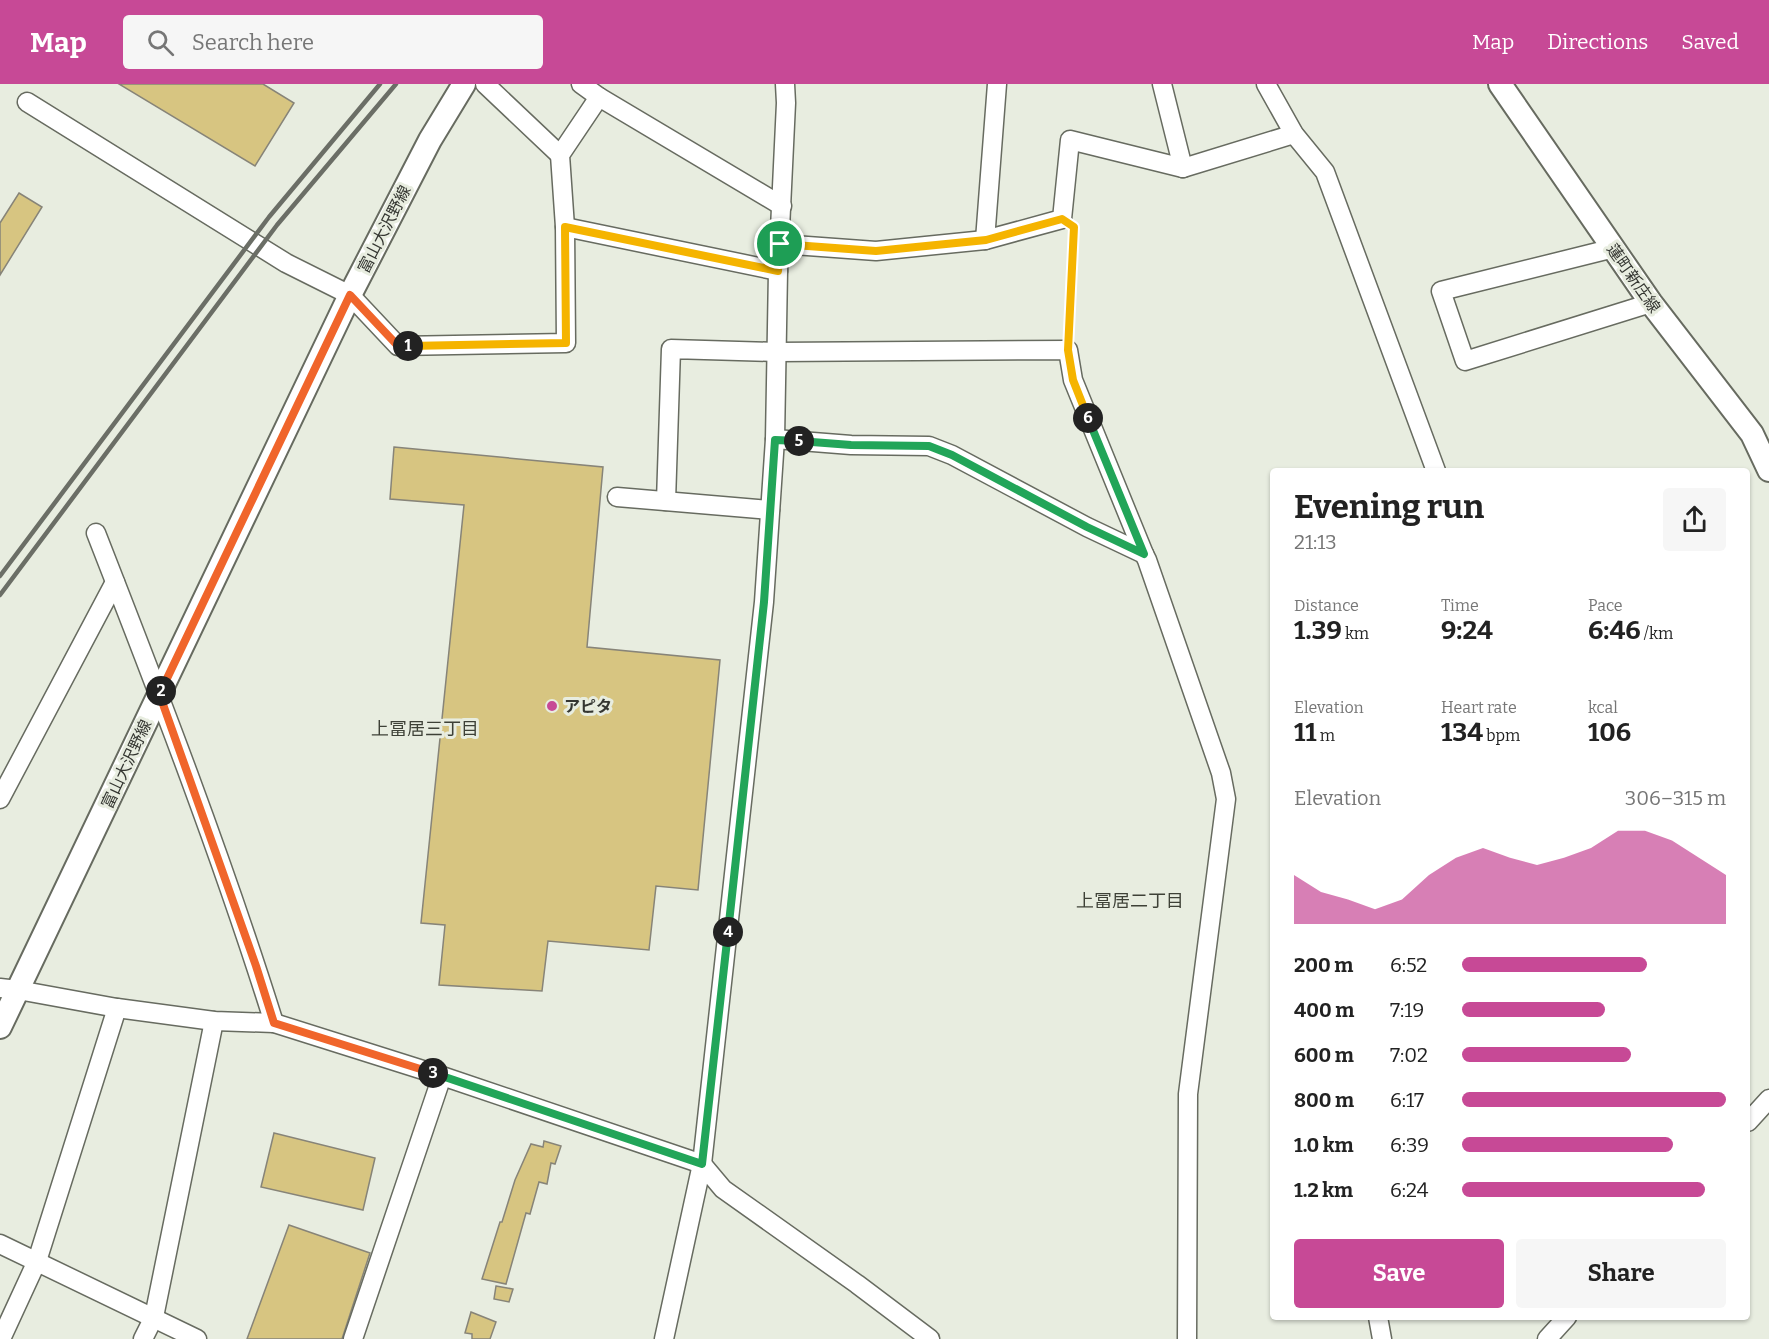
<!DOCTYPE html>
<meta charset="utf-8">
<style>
body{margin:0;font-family:Bitter,"Noto Sans JP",serif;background:#f6f6f6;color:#222;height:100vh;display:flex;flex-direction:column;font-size:22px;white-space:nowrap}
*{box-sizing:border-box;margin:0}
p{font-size:20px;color:#767676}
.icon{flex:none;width:33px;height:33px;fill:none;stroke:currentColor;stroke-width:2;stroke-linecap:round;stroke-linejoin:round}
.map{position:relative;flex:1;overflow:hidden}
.drawer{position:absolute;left:1270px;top:384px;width:480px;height:852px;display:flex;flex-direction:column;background:#fff;border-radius:6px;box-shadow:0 2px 4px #0004}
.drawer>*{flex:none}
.pin{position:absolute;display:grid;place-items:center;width:51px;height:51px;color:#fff;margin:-26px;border:3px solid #fff;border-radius:50%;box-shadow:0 2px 6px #0007}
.km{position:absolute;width:30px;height:30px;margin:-15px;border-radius:50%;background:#222;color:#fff;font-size:16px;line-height:30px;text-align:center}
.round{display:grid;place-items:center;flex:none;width:63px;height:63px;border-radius:6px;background:#f6f6f6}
.headline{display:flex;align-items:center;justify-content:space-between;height:102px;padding:0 24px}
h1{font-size:33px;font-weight:700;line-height:45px}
.stats{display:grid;grid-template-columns:repeat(3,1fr);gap:9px;height:102px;padding:6px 24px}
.stats div{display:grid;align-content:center}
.stats b{font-size:26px;font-weight:700}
.stats small{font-size:16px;font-weight:400}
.stats p{font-size:16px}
.chart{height:168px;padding:12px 24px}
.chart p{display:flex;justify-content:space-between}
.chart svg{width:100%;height:108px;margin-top:6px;fill:#c74996;opacity:.7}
.cta{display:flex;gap:12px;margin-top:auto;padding:12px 24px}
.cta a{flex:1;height:69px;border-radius:6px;background:#c74996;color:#fff;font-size:24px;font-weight:700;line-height:69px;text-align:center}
.cta a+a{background:#f6f6f6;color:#222}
ul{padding:0 24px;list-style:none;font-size:20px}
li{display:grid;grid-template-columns:96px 72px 1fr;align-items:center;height:45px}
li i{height:15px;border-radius:8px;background:#c74996}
header{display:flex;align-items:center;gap:36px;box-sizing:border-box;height:84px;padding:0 30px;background:#c74996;color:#fff}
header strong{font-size:28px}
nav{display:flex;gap:33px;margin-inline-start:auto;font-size:21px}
.search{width:420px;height:54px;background:#f6f6f6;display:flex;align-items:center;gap:15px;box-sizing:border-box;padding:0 21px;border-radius:6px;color:#767676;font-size:22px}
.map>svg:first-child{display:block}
.building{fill:#d7c581;stroke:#878478;stroke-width:1.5}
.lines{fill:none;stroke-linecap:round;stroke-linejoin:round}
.minor-casing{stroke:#676b60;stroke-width:21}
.major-casing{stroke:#676b60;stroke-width:26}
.path{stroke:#878a82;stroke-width:3;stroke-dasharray:3 3;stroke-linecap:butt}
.minor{stroke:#fff;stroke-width:18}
.major{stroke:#fff;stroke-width:22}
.rail{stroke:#6b6e66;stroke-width:4.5}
.split-1-casing{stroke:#fff;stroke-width:12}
.split-2-casing{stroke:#fff;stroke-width:12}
.split-3-casing{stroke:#fff;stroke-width:12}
.split-4-casing{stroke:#fff;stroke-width:12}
.split-5-casing{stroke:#fff;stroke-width:12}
.split-6-casing{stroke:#fff;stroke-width:12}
.split-7-casing{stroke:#fff;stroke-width:12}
.split-1{stroke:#f5b400;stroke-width:8}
.split-2{stroke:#f0652b;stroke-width:8}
.split-3{stroke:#f0652b;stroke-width:8}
.split-4{stroke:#22a559;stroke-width:8}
.split-5{stroke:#22a559;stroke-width:8}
.split-6{stroke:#22a559;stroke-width:8}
.split-7{stroke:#f5b400;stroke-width:8}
.poi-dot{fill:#c74996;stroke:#e8ede0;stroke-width:2}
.labels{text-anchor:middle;stroke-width:6;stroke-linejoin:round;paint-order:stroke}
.street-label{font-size:16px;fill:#343631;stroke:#e8ede0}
.poi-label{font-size:16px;font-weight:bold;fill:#343631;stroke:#e8ede0;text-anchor:start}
.neighbourhood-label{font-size:18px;fill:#3e4137;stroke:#e8ede0}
</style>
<header>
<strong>Map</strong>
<div class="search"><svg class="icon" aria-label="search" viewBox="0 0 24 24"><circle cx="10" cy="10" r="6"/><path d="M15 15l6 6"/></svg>Search here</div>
<nav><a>Map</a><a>Directions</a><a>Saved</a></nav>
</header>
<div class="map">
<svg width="1769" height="1255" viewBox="0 0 1769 1255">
<rect width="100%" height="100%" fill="#e8ede0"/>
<g class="building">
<polygon points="119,0 263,0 294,19 255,82"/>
<polygon points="19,109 42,123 0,191 0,139"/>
<polygon points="394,363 603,383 587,563 720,576 698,806 656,802 649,866 548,857 542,907 439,901 445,841 421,839 464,421 390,415"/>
<polygon points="274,1049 375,1074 363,1126 261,1103"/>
<polygon points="544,1057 561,1062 555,1080 551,1079 547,1100 539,1098 530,1130 526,1129 506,1200 482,1195 500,1138 502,1138 515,1096 531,1060 543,1063"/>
<polygon points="289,1141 370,1169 342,1255 247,1255"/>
<polygon points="496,1202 513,1205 509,1218 494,1215"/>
<polygon points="471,1228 496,1238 490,1255 472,1255 472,1250 465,1249"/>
</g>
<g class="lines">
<g class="minor-casing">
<g id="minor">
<polyline points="485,0 560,71"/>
<polyline points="581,0 599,13 782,122"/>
<polyline points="1162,0 1183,84"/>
<polyline points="1266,0 1294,50 1325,88 1436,387"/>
<polyline points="27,18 286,179 350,211 398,262 566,259 565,143 560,71 599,13"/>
<polyline points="565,143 778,187"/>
<polyline points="985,156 997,0"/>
<polyline points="780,160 876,167 985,156 1062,135 1070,56 1183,84 1294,50"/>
<polyline points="1614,164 1441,207 1465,277 1651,219"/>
<polyline points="775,355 851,361 929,362 952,371 1087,443 1144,470 1147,476 1221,689 1226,715 1188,1010 1187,1255"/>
<polyline points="617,413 770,426"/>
<polyline points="666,417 671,265 777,268 1068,266 1073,296 1144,470"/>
<path d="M96 449C159 610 222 773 274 939"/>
<polyline points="0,715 115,498"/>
<polyline points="0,904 18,906 117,924 214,937 274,939 442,992 702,1080 723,1105 857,1200 930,1255"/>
<polyline points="1748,1038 1769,1015"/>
<polyline points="0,1160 197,1255"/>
<polyline points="1378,1233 1382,1255"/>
<polyline points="1,1255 37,1177 117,924"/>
<polyline points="143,1255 154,1233 214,937"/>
<polyline points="353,1255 442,992"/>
<polyline points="664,1255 702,1080 764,518 775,355 778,187 786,19 785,0"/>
<polyline points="1547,1255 1567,1233"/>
</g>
</g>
<g class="major-casing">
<g id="major">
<polyline points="1500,0 1651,219 1752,350 1769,386"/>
<polyline points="0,943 350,211 430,56 464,0"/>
</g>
</g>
<polyline class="path" points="1069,250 1073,149"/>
<use href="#minor" class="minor"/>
<use href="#major" class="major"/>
<g class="rail">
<polyline points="0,492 269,133 380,0"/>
<polyline points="0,511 277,141 396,0"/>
</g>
</g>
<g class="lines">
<g class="split-1-casing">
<polyline id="split-1" points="408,262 566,259 565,143 778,187 780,160"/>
</g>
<g class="split-2-casing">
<polyline id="split-2" points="161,607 350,211 398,262 408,262"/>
</g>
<g class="split-3-casing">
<polyline id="split-3" points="161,607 159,609 256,882 274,939 433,989"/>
</g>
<g class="split-4-casing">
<polyline id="split-4" points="433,989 702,1080 728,848"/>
</g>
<g class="split-5-casing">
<polyline id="split-5" points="728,848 764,518 775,356 799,357"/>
</g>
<g class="split-6-casing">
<polyline id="split-6" points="799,357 851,361 929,362 952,371 1087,443 1144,470 1088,334"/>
</g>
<g class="split-7-casing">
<polyline id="split-7" points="780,160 876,167 986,156 1062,135 1074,143 1068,266 1073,296 1088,334"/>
</g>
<use href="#split-1" class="split-1"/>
<use href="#split-2" class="split-2"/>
<use href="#split-3" class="split-3"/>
<use href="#split-4" class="split-4"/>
<use href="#split-5" class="split-5"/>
<use href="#split-6" class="split-6"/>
<use href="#split-7" class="split-7"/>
</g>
<circle class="poi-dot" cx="552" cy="622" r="6"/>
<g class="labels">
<g class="street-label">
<text transform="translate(384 145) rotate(-63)" y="6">富山大沢野線</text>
<text transform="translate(1634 194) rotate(55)" y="6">蓮町新庄線</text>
<text transform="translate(126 680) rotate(-65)" y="6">富山大沢野線</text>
</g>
<g class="poi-label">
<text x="564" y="628">アピタ</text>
</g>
<g class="neighbourhood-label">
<text x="425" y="651">上冨居三丁目</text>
<text x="1130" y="823">上冨居二丁目</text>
</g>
</g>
</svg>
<div class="pin" style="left:780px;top:160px;background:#1e9e55"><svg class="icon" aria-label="arrive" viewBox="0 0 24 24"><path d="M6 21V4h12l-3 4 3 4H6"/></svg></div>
<b class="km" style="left:408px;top:262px">1</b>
<b class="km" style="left:161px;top:607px">2</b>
<b class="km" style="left:433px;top:989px">3</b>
<b class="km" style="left:728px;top:848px">4</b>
<b class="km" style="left:799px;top:357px">5</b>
<b class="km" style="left:1088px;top:334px">6</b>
<section class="drawer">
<div class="headline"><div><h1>Evening run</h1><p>21:13</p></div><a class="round"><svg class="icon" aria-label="share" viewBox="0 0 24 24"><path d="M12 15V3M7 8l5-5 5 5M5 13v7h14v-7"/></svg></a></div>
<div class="stats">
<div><p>Distance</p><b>1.39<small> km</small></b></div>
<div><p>Time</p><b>9:24</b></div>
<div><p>Pace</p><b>6:46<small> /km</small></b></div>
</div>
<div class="stats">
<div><p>Elevation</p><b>11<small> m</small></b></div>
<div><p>Heart rate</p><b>134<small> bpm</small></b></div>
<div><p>kcal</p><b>106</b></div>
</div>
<div class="chart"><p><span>Elevation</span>306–315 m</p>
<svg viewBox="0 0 160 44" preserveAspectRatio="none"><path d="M0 44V24L10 31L20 34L30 38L40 34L50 24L60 17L70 13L80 17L90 20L100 17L110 13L120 6L130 6L140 10L150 17L160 24V44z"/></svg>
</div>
<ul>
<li><b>200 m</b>6:52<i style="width:70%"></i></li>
<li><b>400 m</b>7:19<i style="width:54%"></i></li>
<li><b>600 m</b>7:02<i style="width:64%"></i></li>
<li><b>800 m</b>6:17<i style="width:100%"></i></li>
<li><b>1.0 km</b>6:39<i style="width:80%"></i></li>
<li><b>1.2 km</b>6:24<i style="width:92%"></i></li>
</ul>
<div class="cta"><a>Save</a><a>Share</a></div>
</section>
</div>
